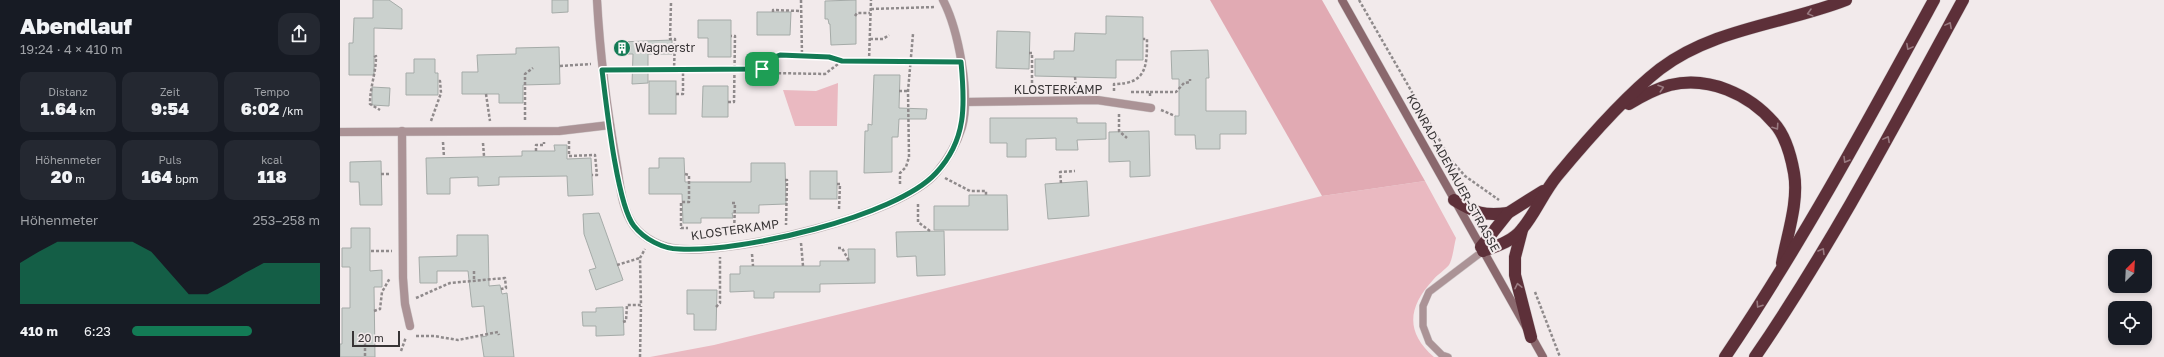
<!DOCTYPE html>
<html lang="de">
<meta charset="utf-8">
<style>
body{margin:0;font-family:"Golos Text",sans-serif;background:#242831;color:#f1f3f6;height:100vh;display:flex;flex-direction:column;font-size:15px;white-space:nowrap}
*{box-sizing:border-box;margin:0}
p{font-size:13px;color:#9ea1a6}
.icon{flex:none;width:22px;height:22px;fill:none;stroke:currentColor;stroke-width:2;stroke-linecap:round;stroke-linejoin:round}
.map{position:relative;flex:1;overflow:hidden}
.details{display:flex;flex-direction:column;background:#171b24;width:340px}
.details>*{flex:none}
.needle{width:26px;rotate:24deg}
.tools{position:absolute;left:1768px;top:249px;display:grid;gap:8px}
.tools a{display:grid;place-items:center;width:44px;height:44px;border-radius:8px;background:#171b24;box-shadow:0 2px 6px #0003;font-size:20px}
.scale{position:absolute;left:12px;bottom:10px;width:48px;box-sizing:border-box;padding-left:4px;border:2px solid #383536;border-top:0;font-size:11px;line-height:14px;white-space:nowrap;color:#383536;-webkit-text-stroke:3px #f2eaeb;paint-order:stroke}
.pin{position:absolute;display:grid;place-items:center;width:34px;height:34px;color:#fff;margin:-17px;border-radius:8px;box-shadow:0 2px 6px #0006}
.round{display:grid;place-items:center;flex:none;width:42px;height:42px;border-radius:12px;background:#242831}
.headline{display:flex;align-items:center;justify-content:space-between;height:68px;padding:0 20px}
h1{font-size:22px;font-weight:800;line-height:30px}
.metrics{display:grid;grid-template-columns:repeat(3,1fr);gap:6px;height:68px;padding:4px 20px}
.metrics div{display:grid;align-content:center;border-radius:10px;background:#242831;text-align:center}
.metrics b{font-size:17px;font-weight:800}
.metrics small{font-size:11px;font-weight:400}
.metrics p{font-size:11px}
.chart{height:112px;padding:8px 20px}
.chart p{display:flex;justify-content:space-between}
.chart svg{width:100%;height:72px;margin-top:4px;fill:#137b55;opacity:.7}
ul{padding:0 20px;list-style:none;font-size:13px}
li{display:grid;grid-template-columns:64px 48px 1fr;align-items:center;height:30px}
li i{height:10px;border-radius:5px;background:#137b55}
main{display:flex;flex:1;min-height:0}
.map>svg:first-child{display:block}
.green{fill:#eab9c1}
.forest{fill:#e1aab3}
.building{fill:#cbd1ce;stroke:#a5aba8}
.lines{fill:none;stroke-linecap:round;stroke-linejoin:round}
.lane-casing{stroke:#cdc6c7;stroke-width:8}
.street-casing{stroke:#cdc6c7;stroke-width:9}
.secondary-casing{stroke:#cdc6c7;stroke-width:9}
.highway-casing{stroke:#cdc6c7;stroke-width:13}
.path{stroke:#8f8a8b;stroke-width:2.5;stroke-dasharray:3 2;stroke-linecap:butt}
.lane{stroke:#ab9396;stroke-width:7}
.street{stroke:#ab9396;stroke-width:8}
.secondary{stroke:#8a686d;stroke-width:8}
.highway{stroke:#5d3039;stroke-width:12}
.oneway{stroke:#997a80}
.route-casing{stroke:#fff;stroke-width:8}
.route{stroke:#137b55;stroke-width:5}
.labels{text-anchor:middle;stroke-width:4;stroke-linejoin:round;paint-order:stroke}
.poi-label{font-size:12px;fill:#383536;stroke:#f2eaeb;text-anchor:start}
.street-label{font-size:12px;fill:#383536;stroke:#f2eaeb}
</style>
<main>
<section class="details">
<div class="headline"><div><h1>Abendlauf</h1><p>19:24 · 4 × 410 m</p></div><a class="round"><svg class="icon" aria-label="share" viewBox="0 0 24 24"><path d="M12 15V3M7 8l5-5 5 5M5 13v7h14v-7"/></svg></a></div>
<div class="metrics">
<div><p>Distanz</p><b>1.64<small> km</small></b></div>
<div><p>Zeit</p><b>9:54</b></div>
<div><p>Tempo</p><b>6:02<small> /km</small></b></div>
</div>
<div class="metrics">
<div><p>Höhenmeter</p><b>20<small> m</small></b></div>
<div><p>Puls</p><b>164<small> bpm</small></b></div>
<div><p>kcal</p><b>118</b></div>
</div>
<div class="chart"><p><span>Höhenmeter</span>253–258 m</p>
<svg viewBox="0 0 160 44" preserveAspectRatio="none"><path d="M0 44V19L10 12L20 6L30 6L40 6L50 6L60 6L70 12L80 25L90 38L100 38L110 32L120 25L130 19L140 19L150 19L160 19V44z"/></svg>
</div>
<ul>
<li><b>410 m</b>6:23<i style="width:64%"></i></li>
</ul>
</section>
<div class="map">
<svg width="1824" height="357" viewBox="0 0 1824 357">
<rect width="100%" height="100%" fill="#f2eaeb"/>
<g class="green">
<polygon points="498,83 497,126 455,126 443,90 476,91"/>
<path d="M1085 181 1116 238C1114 245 1113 258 1109 265 1105 270 1098 274 1093 280 1068 307 1065 332 1094 357H310L374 345 982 196Z"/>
</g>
<polygon class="forest" points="870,0 982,0 1085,181 982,196"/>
<g class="building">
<polygon points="33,0 49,0 62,9 62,29 34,28 34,75 9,75 9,43 13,43 14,18 33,18"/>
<polygon points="212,0 228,0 228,12 212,13"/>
<polygon points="516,0 516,44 491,45 490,24 489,24 488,19 485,19 485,1"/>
<polygon points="417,12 451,12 450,35 417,35"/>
<polygon points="766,16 803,17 803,60 776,60 776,78 695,76 695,59 714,59 714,51 734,51 735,33 766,34"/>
<polygon points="358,20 391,20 391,57 368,57 368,38 358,38"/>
<polygon points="657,31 690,32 689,69 656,68"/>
<polygon points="332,40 332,54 308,54 308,83 292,84 293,54 279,54 279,42"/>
<polygon points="219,47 220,84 183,85 183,103 159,103 159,94 122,94 122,72 138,72 137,55 176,54 176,48"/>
<polygon points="868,50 869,78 866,78 866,111 906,111 906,134 880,134 880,149 856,149 855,135 835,135 835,116 839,116 839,79 832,79 831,51"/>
<polygon points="74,59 95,59 95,73 98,73 98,95 66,95 66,73 74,73"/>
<polygon points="534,75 560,75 559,108 587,109 586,119 559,119 558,137 552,137 552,172 524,173 525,131 528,131 528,124 532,125"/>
<rect x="309" y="81" width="27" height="33"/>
<polygon points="363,86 388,86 388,117 362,117"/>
<polygon points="32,87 50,88 49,106 32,105"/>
<polygon points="650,118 737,118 737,123 766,123 766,139 737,140 738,150 716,150 716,138 686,139 686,157 667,157 667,143 650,143"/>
<polygon points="809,131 810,176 790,177 790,161 769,162 769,132"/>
<polygon points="214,145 227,145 227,159 251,158 253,195 228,196 227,176 159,177 159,185 138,186 138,177 110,178 110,194 87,194 86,158 182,156 182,151 215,151"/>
<polygon points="319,158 344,158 345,182 411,182 411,163 445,163 446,204 419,205 419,213 392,213 393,218 361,218 361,223 343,223 342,194 309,194 309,168 319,168"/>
<polygon points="41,161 42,205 20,205 19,182 10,182 10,162"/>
<rect x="470" y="171" width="27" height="28"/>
<polygon points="747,181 749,216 708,219 705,184"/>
<polygon points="629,195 667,195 668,230 594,230 594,206 629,206"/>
<polygon points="259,213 283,280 256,290 249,270 256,268 244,234 243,214"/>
<polygon points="11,228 30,228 30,271 42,270 42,287 34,287 35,357 0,357 0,344 2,344 2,308 10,308 10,267 2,267 2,248 11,248"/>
<polygon points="604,231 605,275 577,276 576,256 557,257 556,232"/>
<polygon points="117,235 148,235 149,286 160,285 162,294 167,293 174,357 144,357 141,337 147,336 144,306 132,307 128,271 97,271 97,283 80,283 79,257 117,256"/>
<polygon points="508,249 535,249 535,283 480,284 480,292 434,292 434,298 414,298 414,291 390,292 390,274 400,274 400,266 480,266 480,261 509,261"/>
<polygon points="347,290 377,290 376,330 354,330 354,314 347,314"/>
<polygon points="283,307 284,335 256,336 256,326 243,326 242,312 256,312 256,308"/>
</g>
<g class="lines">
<g class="lane-casing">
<polyline id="lane" points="1108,357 1102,355 1089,342 1083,326 1083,306 1089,292 1143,251"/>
</g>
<g class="street-casing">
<g id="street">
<path d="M257 0C260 56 267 110 277 166 280 185 282 210 294 226 304 239 323 248 339 249 395 254 561 216 597 172 608 159 617 143 622 127 631 94 618 29 603 0"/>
<polyline points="625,102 757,100 811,108"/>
<polyline points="62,131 63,278 65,304 70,326"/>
<polyline points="0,132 219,131 270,125"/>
</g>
</g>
<g class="secondary-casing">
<polyline id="secondary" points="1002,0 1203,357"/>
</g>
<g class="highway-casing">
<g id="highway">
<path d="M1289 104C1302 96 1315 89 1330 85 1369 76 1409 94 1434 123 1445 135 1451 156 1454 173 1459 202 1447 235 1442 263"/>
<path d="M1114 200C1135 213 1144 216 1168 213"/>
<polyline points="1182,230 1175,257 1175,275 1191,337"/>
<polyline points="1141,247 1168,213 1203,191"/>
<path d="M1143 251C1157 246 1173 241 1182 229 1195 214 1203 193 1217 176 1246 141 1284 97 1320 69 1374 28 1445 24 1506 0"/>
<path d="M1385 357C1462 243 1528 121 1594 0"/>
<path d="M1415 357C1493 243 1557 121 1623 0"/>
</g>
</g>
<g class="path">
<polyline points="461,0 462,55"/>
<polyline points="1019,0 1111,160 1125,176 1159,200"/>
<polyline points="331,3 330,39 335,39 334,70"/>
<polyline points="531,9 595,7"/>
<polyline points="433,12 433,10 461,11"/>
<polyline points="515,16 517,13 530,13"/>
<polyline points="530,39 543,39 549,35"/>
<polyline points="689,53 692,53 692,90"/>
<path d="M34 57 36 56C36 74 30 86 30 104L40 110"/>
<polyline points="529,61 531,0"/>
<polyline points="220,66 251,64"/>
<path d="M422 69C427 64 432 57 439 55 453 51 489 57 502 61L611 62"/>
<polyline points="274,70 422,69 431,73 485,74 502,61"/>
<polyline points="735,77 736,88"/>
<polyline points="559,91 568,91"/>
<path d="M774 91V84C807 84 807 66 807 39H803"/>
<polyline points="791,92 810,92 810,98"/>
<polyline points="810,92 836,92 844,83 850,82 850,79"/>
<polyline points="146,94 150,121"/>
<polyline points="336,94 343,94 343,70"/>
<polyline points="388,102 394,102 395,36 391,36"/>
<polyline points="821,110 835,116"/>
<polyline points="779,114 779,131 787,138"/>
<polyline points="185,120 185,74 193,68"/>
<polyline points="91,121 101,93 100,81 98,81"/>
<polyline points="229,141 229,156 255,155 257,175 252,175"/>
<polyline points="103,142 104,157"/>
<polyline points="143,143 144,156"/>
<polyline points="196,151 196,145 204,145 204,142"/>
<polyline points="41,174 51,174"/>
<polyline points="345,174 349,175 349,202 341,202 341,228 348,228"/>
<polyline points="605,178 630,191 646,191 646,195"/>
<polyline points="445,180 447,180 446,225"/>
<polyline points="721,183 720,172 735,171"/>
<polyline points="497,184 500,184 499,209"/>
<polyline points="560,184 560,173 566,167 569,157 568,91 573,34"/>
<polyline points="392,203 395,203 394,234"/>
<polyline points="578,204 578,222 590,231"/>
<polyline points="461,243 463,266"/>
<polyline points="498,248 502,248 509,261"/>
<polyline points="31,251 52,251"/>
<polyline points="412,254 413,266"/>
<polyline points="277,265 300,258"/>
<polyline points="134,271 134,280"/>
<polyline points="1195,292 1220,357"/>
<polyline points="76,298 110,283 165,278 166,288 161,289"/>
<polyline points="376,307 380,303 380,257"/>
<polyline points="34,311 40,309 42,292 50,278"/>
<polyline points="283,322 286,321 287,305 301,305 300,258 305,249"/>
<polyline points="76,336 94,336 118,340 158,332 159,335"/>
<polyline points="25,338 25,357"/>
<polyline points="61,351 66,337"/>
<polyline points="300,357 301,306"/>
</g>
<use href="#lane" class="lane"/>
<use href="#street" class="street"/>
<use href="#secondary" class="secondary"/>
<use href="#highway" class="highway"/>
</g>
<defs><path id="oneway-chevron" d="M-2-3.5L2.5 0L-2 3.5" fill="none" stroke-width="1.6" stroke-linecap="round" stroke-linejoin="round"/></defs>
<g class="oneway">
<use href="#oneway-chevron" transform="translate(1470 13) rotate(165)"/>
<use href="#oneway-chevron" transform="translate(1609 25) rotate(-62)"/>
<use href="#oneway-chevron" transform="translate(1569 47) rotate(118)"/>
<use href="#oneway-chevron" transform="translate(1321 88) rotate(-18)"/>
<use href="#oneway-chevron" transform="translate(1436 127) rotate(56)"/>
<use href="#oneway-chevron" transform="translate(1547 139) rotate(-62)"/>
<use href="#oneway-chevron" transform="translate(1506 160) rotate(121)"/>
<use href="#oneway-chevron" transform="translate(1482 251) rotate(-59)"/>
<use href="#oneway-chevron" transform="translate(1178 286) rotate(-102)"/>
<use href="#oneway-chevron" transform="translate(1419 305) rotate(123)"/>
</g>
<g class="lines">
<g class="route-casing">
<path id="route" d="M440 55 489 57 502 61 621 62C625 104 627 140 596 173 556 217 399 253 339 249 323 249 304 239 294 226 277 205 266 102 262 70L422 69 432 58Z"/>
</g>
<use href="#route" class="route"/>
</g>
<defs>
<g id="building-disc" transform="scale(0.9)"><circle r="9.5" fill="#137b55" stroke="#f2eaeb"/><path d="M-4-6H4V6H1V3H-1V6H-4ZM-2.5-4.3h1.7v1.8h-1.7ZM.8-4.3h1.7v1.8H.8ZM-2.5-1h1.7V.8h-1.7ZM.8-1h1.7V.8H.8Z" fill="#fff"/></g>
</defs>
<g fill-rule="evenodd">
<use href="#building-disc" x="282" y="48"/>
</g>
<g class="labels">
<g class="poi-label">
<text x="295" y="52">Wagnerstr</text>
</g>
<g class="street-label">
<text x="718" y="94">KLOSTERKAMP</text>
<text transform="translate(1113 173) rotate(61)" y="4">KONRAD-ADENAUER-STRASSE</text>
<text transform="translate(395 230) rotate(-8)" y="4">KLOSTERKAMP</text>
</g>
</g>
</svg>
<div class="tools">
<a><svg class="needle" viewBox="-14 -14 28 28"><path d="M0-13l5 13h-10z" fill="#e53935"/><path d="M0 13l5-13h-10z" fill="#9ea1a6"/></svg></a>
<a><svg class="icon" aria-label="locate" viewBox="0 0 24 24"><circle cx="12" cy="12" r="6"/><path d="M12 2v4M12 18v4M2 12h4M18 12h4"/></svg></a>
</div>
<div class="scale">20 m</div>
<div class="pin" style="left:422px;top:69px;background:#1e9e55"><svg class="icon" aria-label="arrive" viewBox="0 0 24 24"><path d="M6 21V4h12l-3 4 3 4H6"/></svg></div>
</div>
</main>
